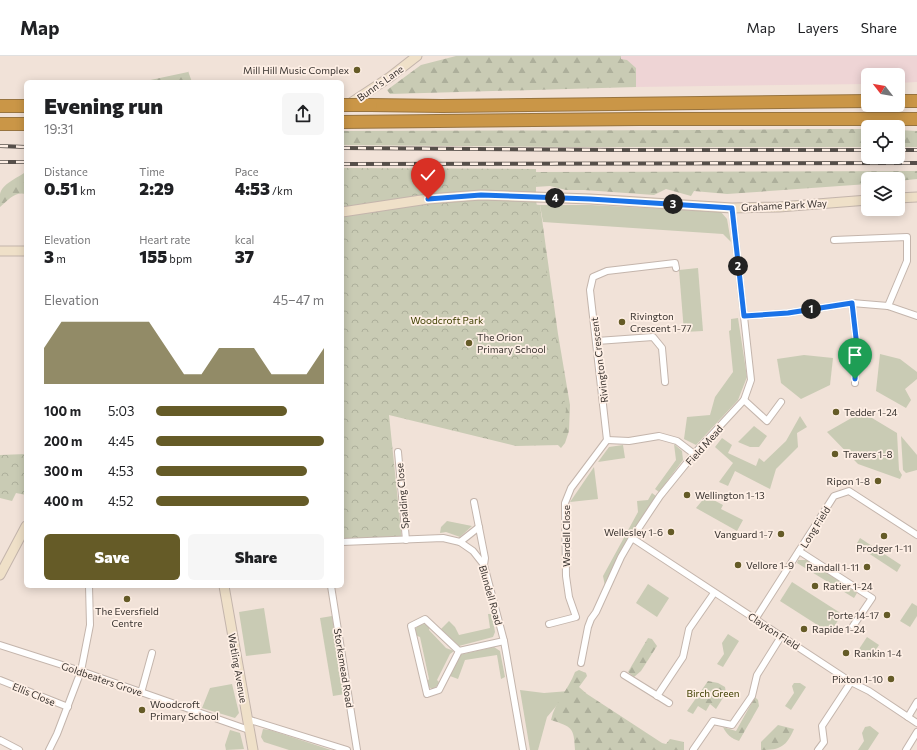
<!DOCTYPE html>
<meta charset="utf-8">
<style>
body{margin:0;font-family:Commissioner,sans-serif;background:#f6f6f6;color:#202124;height:100vh;display:flex;flex-direction:column;font-size:15px;white-space:nowrap}
*{box-sizing:border-box;margin:0}
p{font-size:13px;color:#757577}
.icon{flex:none;width:22px;height:22px;fill:none;stroke:currentColor;stroke-width:2;stroke-linecap:round;stroke-linejoin:round}
.map{position:relative;flex:1;overflow:hidden}
.sheet{position:absolute;left:24px;top:24px;width:320px;height:508px;display:flex;flex-direction:column;background:#fff;border-radius:6px;box-shadow:0 2px 10px #0003}
.sheet>*{flex:none}
.needle{width:26px;rotate:301deg}
.controls{position:absolute;left:861px;top:12px;display:grid;gap:8px}
.controls a{display:grid;place-items:center;width:44px;height:44px;border-radius:6px;background:#fff;box-shadow:0 2px 10px #0003;font-size:20px}
.pin{position:absolute;display:grid;place-items:center;width:34px;height:34px;color:#fff;margin:-41px -17px;border-radius:50% 50% 50% 0;rotate:-45deg;box-shadow:0 0 4px #0007}
.pin .icon{rotate:45deg}
.km{position:absolute;width:20px;height:20px;margin:-10px;border-radius:50%;background:#222;color:#fff;font-size:11px;line-height:20px;text-align:center}
.round{display:grid;place-items:center;flex:none;width:42px;height:42px;border-radius:6px;background:#f6f6f6}
.head{display:flex;align-items:center;justify-content:space-between;height:68px;padding:0 20px}
h1{font-size:22px;font-weight:800;line-height:30px}
.metrics{display:grid;grid-template-columns:repeat(3,1fr);gap:6px;height:68px;padding:4px 20px}
.metrics div{display:grid;align-content:center}
.metrics b{font-size:17px;font-weight:800}
.metrics small{font-size:11px;font-weight:400}
.metrics p{font-size:11px}
.chart{height:112px;padding:8px 20px}
.chart p{display:flex;justify-content:space-between}
.chart svg{width:100%;height:72px;margin-top:4px;fill:#655b27;opacity:.7}
.button{display:flex;gap:8px;margin-top:auto;padding:8px 20px}
.button a{flex:1;height:46px;border-radius:6px;background:#655b27;color:#fff;font-size:16px;font-weight:800;line-height:46px;text-align:center}
.button a+a{background:#f6f6f6;color:#202124}
ul{padding:0 20px;list-style:none;font-size:13px}
li{display:grid;grid-template-columns:64px 48px 1fr;align-items:center;height:30px}
li i{height:10px;border-radius:5px;background:#655b27}
header{display:flex;align-items:center;gap:24px;box-sizing:border-box;height:56px;padding:0 20px;background:#fff;border-bottom:1px solid #e0e0e0}
header strong{font-size:19px}
nav{display:flex;gap:22px;margin-inline-start:auto;font-size:14px}
.map>svg:first-child{display:block}
.commercial{fill:#eed4d5}
.grass{fill:#c9cbb4}
.forest{fill:url(#forest-firs)}
.park{fill:url(#park-crowns)}
.lines{fill:none;stroke-linecap:round;stroke-linejoin:round}
.street-casing{stroke:#c4b5ac;stroke-width:8}
.secondary-casing{stroke:#c4b5ac;stroke-width:11}
.highway-casing{stroke:#98743f;stroke-width:14}
.street{stroke:#fff;stroke-width:6}
.secondary{stroke:#efe0c8;stroke-width:9}
.highway{stroke:#ca9647;stroke-width:12}
.rail-casing{stroke:#564f4a;stroke-width:4}
.rail{stroke:#feefe5;stroke-width:2.5;stroke-dasharray:8;stroke-linecap:butt}
.highway-bridge-casing{stroke:#98743f;stroke-width:14;stroke-linecap:butt}
.highway-bridge{stroke:#ca9647;stroke-width:12}
.route-casing{stroke:#fff;stroke-width:8}
.route{stroke:#1a73e8;stroke-width:5}
.poi-dot{fill:#655b27;stroke:#feefe5;stroke-width:1.5}
.labels{text-anchor:middle;stroke-width:3.5;stroke-linejoin:round;paint-order:stroke}
.poi-label{font-size:10px;fill:#3a3430;stroke:#feefe5;text-anchor:start}
.street-label{font-size:10px;fill:#3a3430;stroke:#feefe5}
.park-label{font-size:10px;fill:#404002;stroke:#feefe5}
</style>
<header>
<strong>Map</strong>
<nav><a>Map</a><a>Layers</a><a>Share</a></nav>
</header>
<div class="map">
<svg width="917" height="694" viewBox="0 0 917 694">
<defs>
<pattern id="forest-firs" width="22" height="20" patternUnits="userSpaceOnUse"><rect width="22" height="20" fill="#c9cbb4"/><path d="M5 1l3.5 6h-7zM16 11l3.5 6h-7z" fill="#adaf9b"/></pattern>
<pattern id="park-crowns" width="20" height="18" patternUnits="userSpaceOnUse"><rect width="20" height="18" fill="#c9cbb4"/><path d="M2 6a3 3 0 1 1 6 0M12 15a3 3 0 1 1 6 0" fill="none" stroke="#adaf9b"/></pattern>
</defs>
<rect width="100%" height="100%" fill="#f1e2d8"/>
<polygon class="commercial" points="621,0 917,0 917,26 898,27 898,19 868,19 868,28 636,31 636,12 621,3"/>
<g class="grass">
<polygon points="540,149 591,149 721,156 727,163 731,186 723,178 543,166"/>
<polygon points="698,212 703,275 684,276 679,214"/>
<polygon points="738,262 747,321 738,344 696,389 684,383 687,361 710,359 715,341 733,316 729,275 731,274 731,263"/>
<polygon points="880,298 900,303 917,316 917,323 905,333 911,344 906,352 876,335"/>
<polygon points="804,299 833,302 830,329 801,343 781,327 777,303"/>
<polygon points="862,356 897,377 899,414 902,419 900,423 858,408 827,376"/>
<polygon points="800,360 807,371 797,377 798,391 776,413 770,433 735,415 728,430 719,426 733,407 715,391 722,382 732,389 728,397 756,410 759,402 764,406 786,385"/>
<polygon points="754,370 767,380 759,391 750,391 738,386"/>
<polygon points="901,380 917,399 917,414 906,417 903,414"/>
<polygon points="674,388 682,395 683,404 659,436 655,433 676,404"/>
<polygon points="623,389 625,402 598,406 609,391"/>
<polygon points="594,411 598,443 570,446"/>
<polygon points="652,437 656,440 623,492 605,530 603,520 638,456 637,445 648,444"/>
<polygon points="706,440 723,449 721,453 743,464 737,475 696,452"/>
<polygon points="447,465 472,470 460,481 446,476 440,477 441,471"/>
<polygon points="860,482 901,509 897,516 856,489"/>
<polygon points="798,504 808,504 857,537 854,542 797,507"/>
<polygon points="792,526 842,558 830,577 780,545"/>
<polygon points="648,528 669,542 657,561 636,547"/>
<polygon points="912,547 917,550 917,560 910,571 900,565"/>
<polygon points="264,552 271,597 246,600 239,556"/>
<polygon points="488,558 492,558 495,576 493,581 459,590 441,573 449,565 455,571 459,579 490,572"/>
<polygon points="332,560 345,638 333,640 320,562"/>
<polygon points="424,568 430,570 429,574 446,592 454,595 450,598 437,624 439,626 437,630 433,633 428,631 427,626 429,623 420,581 415,579 415,573 419,569"/>
<polygon points="728,578 739,585 723,611 717,608 724,598 722,587"/>
<polygon points="867,581 879,589 869,604 857,596"/>
<polygon points="494,591 500,595 505,621 501,623 497,599 465,604 458,623 450,620 459,599"/>
<polygon points="794,627 800,627 806,631 791,654 785,650 794,637 792,630"/>
<polygon points="232,628 239,657 235,662 202,652 210,632"/>
<polygon points="520,634 544,637 569,635 547,661 538,694 530,694"/>
<polygon points="870,670 879,677 868,694 858,694 864,685 862,677 865,671"/>
<polygon points="263,673 270,674 331,694 289,694 264,686 261,681"/>
<polygon points="230,674 240,677 244,693 226,694 225,689"/>
</g>
<g class="forest">
<polygon points="456,0 621,0 621,3 627,4 636,12 636,31 390,38 387,34 421,9"/>
<polygon points="188,15 192,26 141,26 188,16"/>
<path d="M797 73H868V91H567L342 89V75C494 74 646 75 797 73Z"/>
<polygon points="898,74 917,75 917,91 898,91"/>
<polygon points="917,115 917,123 898,125 898,123 868,123 868,128 727,138 694,135 691,140 666,133 654,139 584,134 566,134 550,130 519,132 531,116"/>
<path d="M24 117H26V138C15 135 8 144 0 151 0 147 0 142 0 138 2 128 17 122 24 117Z"/>
<polygon points="501,145 540,149 558,278 570,349 569,375 565,387 561,392 554,385"/>
<polygon points="648,582 652,583 657,590 641,615 634,621 628,616"/>
<path d="M579 614 586 617 587 620 579 631 587 638 662 687 666 688 670 683 684 686V694H575C574 671 572 671 551 664 555 645 568 635 575 616Z"/>
<polygon points="708,625 718,627 725,631 726,637 716,653 710,648 706,655 698,650 693,658 687,655"/>
<path d="M755 641 758 644 759 650 739 685C732 683 726 678 723 671L736 675Z"/>
<path d="M778 669 794 673C786 691 780 694 761 694V686Z"/>
</g>
<g class="park">
<polygon points="342,112 536,113 536,144 566,354 560,389 516,390 389,359 402,484 342,486"/>
<polygon points="26,398 26,439 16,437 12,445 0,442 0,399"/>
</g>
<g class="lines">
<g class="street-casing">
<g id="street">
<polyline points="834,184 907,181 907,205 888,250"/>
<polyline points="852,247 856,282 855,327"/>
<polyline points="744,260 788,257 852,247 888,250 917,260"/>
<polyline points="597,285 653,281 662,292 665,326"/>
<polyline points="744,344 767,365 781,346"/>
<polyline points="607,384 590,234 593,221 607,215 675,207 676,212"/>
<polyline points="607,384 629,385 659,380 677,385 694,398"/>
<polyline points="398,396 406,484"/>
<polyline points="474,446 485,502 484,509"/>
<polyline points="632,482 851,626 869,635 917,667"/>
<polyline points="342,486 443,482 460,486 473,495 484,509 504,585 523,694"/>
<polyline points="460,486 479,471"/>
<polyline points="799,495 872,542 853,570"/>
<polyline points="331,530 357,694"/>
<polyline points="756,562 834,440 849,435 917,479"/>
<polyline points="549,568 576,561 569,541 566,520 565,447 571,432 607,384"/>
<polyline points="0,589 81,615 249,674"/>
<polyline points="459,595 425,563 411,570 427,638 439,634 459,595 504,585"/>
<polyline points="581,607 588,571 591,563 596,556 621,501 632,482 660,440 694,398 744,344 751,324 732,152"/>
<polyline points="624,619 669,647"/>
<polyline points="0,624 68,651"/>
<polyline points="141,637 152,597"/>
<polyline points="657,640 683,601 689,573 714,537"/>
<polyline points="908,661 917,646"/>
<polyline points="247,663 347,694"/>
<polyline points="0,684 19,694"/>
<polyline points="49,694 57,678 81,615 90,569 89,530"/>
<polyline points="693,694 713,665 732,669 752,640 757,619 782,579"/>
<polyline points="818,694 824,686 822,670 851,626"/>
<polyline points="906,694 917,676"/>
</g>
</g>
<g class="secondary-casing">
<g id="secondary">
<polyline points="346,50 390,21 417,0"/>
<polyline points="898,142 917,141"/>
<polyline points="342,156 428,143 481,139 590,143 732,152 779,151 868,144"/>
<polyline points="0,195 26,195"/>
<polyline points="0,519 26,470"/>
<polyline points="224,530 253,694"/>
</g>
</g>
<g class="highway-casing">
<g id="highway">
<polyline points="898,45 917,45"/>
<polyline points="371,49 442,50 868,45"/>
<polyline points="0,50 26,50"/>
<polyline points="342,66 639,63 917,63"/>
<polyline points="0,68 26,68"/>
</g>
</g>
<use href="#street" class="street"/>
<use href="#secondary" class="secondary"/>
<use href="#highway" class="highway"/>
<g class="rail-casing">
<g id="rail">
<polyline points="0,90 26,91"/>
<polyline points="342,92 620,94 868,94"/>
<polyline points="898,94 917,94"/>
<polyline points="0,106 26,106"/>
<polyline points="342,108 917,107"/>
</g>
</g>
<use href="#rail" class="rail"/>
<g class="highway-bridge-casing">
<polyline id="highway-bridge" points="342,49 371,49"/>
</g>
<use href="#highway-bridge" class="highway-bridge"/>
</g>
<g class="lines">
<g class="route-casing">
<polyline id="route" points="428,143 481,139 590,143 732,152 744,260 788,257 852,247 856,282 855,323"/>
</g>
<use href="#route" class="route"/>
</g>
<g class="poi-dot">
<circle cx="357" cy="14" r="4"/>
<circle cx="622" cy="266" r="4"/>
<circle cx="469" cy="287" r="4"/>
<circle cx="836" cy="356" r="4"/>
<circle cx="835" cy="398" r="4"/>
<circle cx="878" cy="425" r="4"/>
<circle cx="687" cy="439" r="4"/>
<circle cx="671" cy="476" r="4"/>
<circle cx="781" cy="478" r="4"/>
<circle cx="884" cy="480" r="4"/>
<circle cx="738" cy="509" r="4"/>
<circle cx="867" cy="511" r="4"/>
<circle cx="815" cy="530" r="4"/>
<circle cx="127" cy="543" r="4"/>
<circle cx="887" cy="559" r="4"/>
<circle cx="804" cy="573" r="4"/>
<circle cx="846" cy="597" r="4"/>
<circle cx="891" cy="623" r="4"/>
<circle cx="142" cy="654" r="4"/>
</g>
<g class="labels">
<g class="poi-label">
<text x="349" y="18" text-anchor="end">Mill Hill Music Complex</text>
<text x="630" y="264">Rivington<tspan x="630" dy="12">Crescent 1-77</tspan></text>
<text x="477" y="285">The Orion<tspan x="477" dy="12">Primary School</tspan></text>
<text x="844" y="360">Tedder 1-24</text>
<text x="843" y="402">Travers 1-8</text>
<text x="870" y="429" text-anchor="end">Ripon 1-8</text>
<text x="695" y="443">Wellington 1-13</text>
<text x="663" y="480" text-anchor="end">Wellesley 1-6</text>
<text x="773" y="482" text-anchor="end">Vanguard 1-7</text>
<text x="884" y="496" text-anchor="middle">Prodger 1-11</text>
<text x="746" y="513">Vellore 1-9</text>
<text x="859" y="515" text-anchor="end">Randall 1-11</text>
<text x="823" y="534">Ratier 1-24</text>
<text x="127" y="559" text-anchor="middle">The Eversfield<tspan x="127" dy="12">Centre</tspan></text>
<text x="879" y="563" text-anchor="end">Porte 14-17</text>
<text x="812" y="577">Rapide 1-24</text>
<text x="854" y="601">Rankin 1-4</text>
<text x="883" y="627" text-anchor="end">Pixton 1-10</text>
<text x="150" y="652">Woodcroft<tspan x="150" dy="12">Primary School</tspan></text>
</g>
<g class="street-label">
<text transform="translate(380 27) rotate(-35)" y="4">Bunn's Lane</text>
<text transform="translate(784 149) rotate(-3)" y="4">Grahame Park Way</text>
<text transform="translate(599 304) rotate(-97)" y="4">Rivington Crescent</text>
<text transform="translate(704 389) rotate(-48)" y="4">Field Mead</text>
<text transform="translate(402 440) rotate(-95)" y="4">Spalding Close</text>
<text transform="translate(815 471) rotate(-58)" y="4">Long Field</text>
<text transform="translate(566 480) rotate(-90)" y="4">Wardell Close</text>
<text transform="translate(491 539) rotate(74)" y="4">Blundell Road</text>
<text transform="translate(774 575) rotate(33)" y="4">Clayton Field</text>
<text transform="translate(238 612) rotate(80)" y="4">Watling Avenue</text>
<text transform="translate(344 612) rotate(81)" y="4">Storksmead Road</text>
<text transform="translate(102 623) rotate(19)" y="4">Goldbeaters Grove</text>
<text transform="translate(34 638) rotate(22)" y="4">Ellis Close</text>
</g>
<g class="park-label">
<text x="447" y="268">Woodcroft Park</text>
<text x="713" y="641">Birch Green</text>
</g>
</g>
</svg>
<div class="controls">
<a><svg class="needle" viewBox="-14 -14 28 28"><path d="M0-13l5 13h-10z" fill="#e53935"/><path d="M0 13l5-13h-10z" fill="#757577"/></svg></a>
<a><svg class="icon" aria-label="locate" viewBox="0 0 24 24"><circle cx="12" cy="12" r="6"/><path d="M12 2v4M12 18v4M2 12h4M18 12h4"/></svg></a>
<a><svg class="icon" aria-label="layers" viewBox="0 0 24 24"><path d="M12 4l9 5-9 5-9-5zM3 14l9 5 9-5"/></svg></a>
</div>
<div class="pin" style="left:855px;top:323px;background:#1e9e55"><svg class="icon" aria-label="arrive" viewBox="0 0 24 24"><path d="M6 21V4h12l-3 4 3 4H6"/></svg></div>
<div class="pin" style="left:428px;top:143px;background:#d93025"><svg class="icon" aria-label="check" viewBox="0 0 24 24"><path d="M5 12l5 5 9-10"/></svg></div>
<b class="km" style="left:811px;top:253px">1</b>
<b class="km" style="left:738px;top:210px">2</b>
<b class="km" style="left:673px;top:148px">3</b>
<b class="km" style="left:555px;top:142px">4</b>
<section class="sheet">
<div class="head"><div><h1>Evening run</h1><p>19:31</p></div><a class="round"><svg class="icon" aria-label="share" viewBox="0 0 24 24"><path d="M12 15V3M7 8l5-5 5 5M5 13v7h14v-7"/></svg></a></div>
<div class="metrics">
<div><p>Distance</p><b>0.51<small> km</small></b></div>
<div><p>Time</p><b>2:29</b></div>
<div><p>Pace</p><b>4:53<small> /km</small></b></div>
</div>
<div class="metrics">
<div><p>Elevation</p><b>3<small> m</small></b></div>
<div><p>Heart rate</p><b>155<small> bpm</small></b></div>
<div><p>kcal</p><b>37</b></div>
</div>
<div class="chart"><p><span>Elevation</span>45–47 m</p>
<svg viewBox="0 0 160 44" preserveAspectRatio="none"><path d="M0 44V22L10 6L20 6L30 6L40 6L50 6L60 6L70 22L80 38L90 38L100 22L110 22L120 22L130 38L140 38L150 38L160 22V44z"/></svg>
</div>
<ul>
<li><b>100 m</b>5:03<i style="width:78%"></i></li>
<li><b>200 m</b>4:45<i style="width:100%"></i></li>
<li><b>300 m</b>4:53<i style="width:90%"></i></li>
<li><b>400 m</b>4:52<i style="width:91%"></i></li>
</ul>
<div class="button"><a>Save</a><a>Share</a></div>
</section>
</div>
